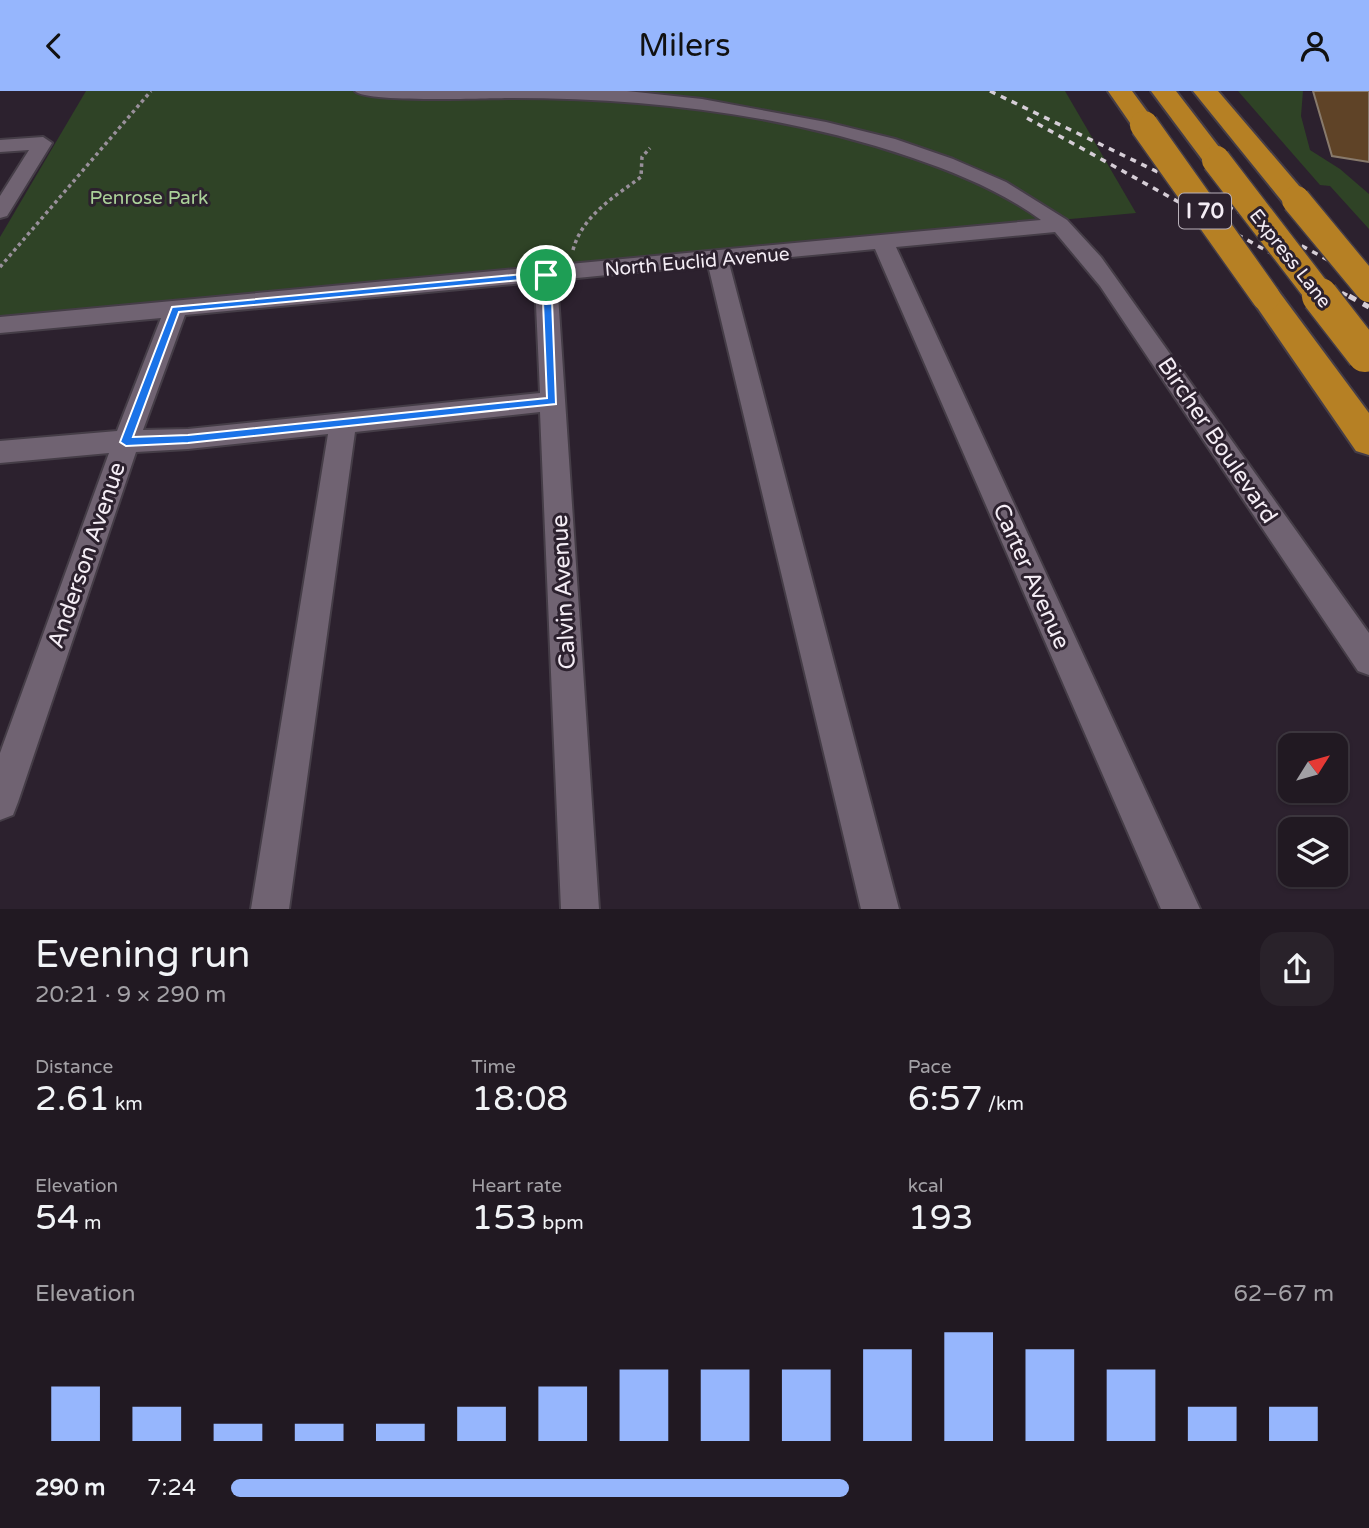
<!DOCTYPE html>
<meta charset="utf-8">
<style>
body{margin:0;font-family:"Varela Round",sans-serif;background:#29222a;color:#f1f3f6;height:100vh;display:flex;flex-direction:column;font-size:26px;white-space:nowrap}
*{box-sizing:border-box;margin:0}
p{font-size:23px;color:#a2a0a5}
.icon{flex:none;width:38px;height:38px;fill:none;stroke:currentColor;stroke-width:2;stroke-linecap:round;stroke-linejoin:round}
.map{position:relative;height:818px;overflow:hidden}
.sheet{display:flex;flex-direction:column;background:#211922;flex:1}
.sheet>*{flex:none}
.needle{width:46px;rotate:53deg}
.buttons{position:absolute;left:1278px;top:642px;display:grid;gap:14px}
.buttons a{display:grid;place-items:center;width:70px;height:70px;border-radius:14px;background:#211922;box-shadow:0 2px 5px #0004,0 0 0 2px #3e3840;font-size:35px}
.pin{position:absolute;display:grid;place-items:center;width:60px;height:60px;color:#fff;margin:-30px;border:4px solid #fff;border-radius:50%;box-shadow:0 2px 7px #0007}
.round{display:grid;place-items:center;flex:none;width:74px;height:74px;border-radius:21px;background:#29222a}
.headline{display:flex;align-items:center;justify-content:space-between;height:119px;padding:0 35px}
h1{font-size:38px;font-weight:600;line-height:52px}
.figures{display:grid;grid-template-columns:repeat(3,1fr);gap:10px;height:119px;padding:7px 35px}
.figures div{display:grid;align-content:center}
.figures b{font-size:35px;font-weight:600}
.figures small{font-size:19px;font-weight:400}
.figures p{font-size:19px}
.chart{height:196px;padding:14px 35px}
.chart p{display:flex;justify-content:space-between}
.chart svg{width:100%;height:126px;margin-top:7px;stroke:#96b6fd;stroke-width:6}
ul{padding:0 35px;list-style:none;font-size:23px}
li{display:grid;grid-template-columns:112px 84px 1fr;align-items:center;height:52px}
li i{height:18px;border-radius:9px;background:#96b6fd}
header{display:flex;justify-content:space-between;align-items:center;height:91px;padding:0 35px;background:#96b6fd;color:#111;font-size:32px;font-weight:600}
.map>svg:first-child{display:block}
.green{fill:#2f4326}
.building{fill:#5f4327;stroke:#887a6c;stroke-width:2}
.lines{fill:none;stroke-linecap:round;stroke-linejoin:round}
.minor-casing{stroke:#453d47;stroke-width:4}
.highway-casing{stroke:#453d47;stroke-width:4}
.path{stroke:#99909b;stroke-width:3.5;stroke-dasharray:3.5 3.5;stroke-linecap:butt}
.minor{fill:#706372;fill-rule:evenodd}
.highway{fill:#b68024;fill-rule:evenodd}
.rail-far1{stroke:#d6ced7;stroke-width:3.5;stroke-dasharray:6 6;stroke-linecap:butt}
.rail{stroke:#d6ced7;stroke-width:5;stroke-dasharray:8 8;stroke-linecap:butt}
.highway-bridge-far1-casing{stroke:#453d47;stroke-width:31;stroke-linecap:butt}
.highway-bridge-casing{stroke:#453d47;stroke-width:39;stroke-linecap:butt}
.highway-bridge-far1{stroke:#b68024;stroke-width:28}
.highway-bridge{stroke:#b68024;stroke-width:36}
.route{fill:#1a73e8;stroke:#fff;stroke-width:2;fill-rule:evenodd}
.labels{text-anchor:middle;stroke-width:6;stroke-linejoin:round;paint-order:stroke}
.far-park-label{font-size:19px;fill:#abd199;stroke:#2c212e}
.far-street-label{font-size:19px;fill:#f4edf5;stroke:#2c212e}
.shield{fill:#2c212e;stroke:#b8b0b9;stroke-width:2}
.shield-label{font-size:21px;font-weight:bold;fill:#f4edf5}
.street-label{font-size:23px;fill:#f4edf5;stroke:#2c212e}
</style>
<header><svg class="icon" aria-label="back" viewBox="0 0 24 24"><path d="M15 5l-7 7 7 7"/></svg>Milers<svg class="icon" aria-label="person" viewBox="0 0 24 24"><circle cx="12" cy="8" r="4"/><path d="M4 21q1-7 8-7t8 7"/></svg></header>
<div class="map">
<svg width="1369" height="818" viewBox="0 0 1369 818">
<rect width="100%" height="100%" fill="#2c212e"/>
<g class="green">
<polygon points="86,0 1065,0 1136,122 0,226 0,146"/>
<polygon points="1238,0 1303,0 1301,25 1310,59 1340,78 1369,103 1369,138 1330,95 1320,94"/>
</g>
<polygon class="building" points="1313,0 1369,0 1369,71 1332,65"/>
<g class="lines">
<g class="minor-casing">
<g id="minor">
<path d="M355 0H627L702 8 826 31 895 48 953 68 1006 91 1067 129 1101 166 1369 542V584L1358 580 1100 195 1055 141 896 156 1200 818H1161L875 158 729 172 899 818H861L708 174 557 189 599 818H561L540 321 355 341 289 818H251L328 343 188 358 136 361 18 711 13 724 0 729V662L109 362 0 372V350L117 340 161 227 0 242V226L1041 129C1003 101 957 82 913 67 784 23 647 7 512 7 489 7 365 12 355 0ZM535 191 540 302 188 338 143 339 185 224Z"/>
<polygon points="43,46 52,52 7,125 0,127 0,105 29,59 0,61 0,49"/>
</g>
</g>
<g class="highway-casing">
<g id="highway">
<polygon points="1108,0 1132,0 1157,34 1153,39 1135,39"/>
<polygon points="1151,0 1176,0 1229,69 1225,75 1207,75"/>
<polygon points="1193,0 1218,0 1306,103 1310,109 1306,115 1296,117 1286,115"/>
<polygon points="1266,195 1277,198 1369,322 1369,364 1356,360 1250,206 1255,198"/>
</g>
</g>
<g class="path">
<path d="M573 159C582 125 614 106 641 86L642 66 650 57"/>
<polyline points="0,176 151,0"/>
</g>
<use href="#minor" class="minor"/>
<use href="#highway" class="highway"/>
<g class="rail-far1">
<polyline points="990,0 1224,113 1369,191"/>
<polyline points="1027,27 1352,207"/>
</g>
<polyline class="rail" points="1349,205 1369,216"/>
<g class="highway-bridge-far1-casing">
<g id="highway-bridge-far1">
<polyline points="1144,34 1266,206"/>
<polyline points="1216,69 1322,207"/>
<polyline points="1296,109 1369,197"/>
</g>
</g>
<g class="highway-bridge-casing">
<polyline id="highway-bridge" points="1320,205 1365,263"/>
</g>
<use href="#highway-bridge-far1" class="highway-bridge-far1"/>
<use href="#highway-bridge" class="highway-bridge"/>
</g>
<path class="route" d="M546 181 551 184 556 313 188 352 126 355 120 351 172 216ZM542 187 547 307 188 344 133 346 179 221Z"/>
<g class="labels">
<g class="far-park-label">
<text x="149" y="113">Penrose Park</text>
</g>
<g class="far-street-label">
<text transform="translate(1291 167) rotate(52)" y="7">Express Lane</text>
<text transform="translate(697 170) rotate(-5)" y="7">North Euclid Avenue</text>
</g>
<rect class="shield" x="1179" y="102.5" width="52" height="35" rx="5"/>
<g class="shield-label">
<text x="1205" y="127">I 70</text>
</g>
<g class="street-label">
<text transform="translate(1218 349) rotate(56)" y="8">Bircher Boulevard</text>
<text transform="translate(86 464) rotate(-71)" y="8">Anderson Avenue</text>
<text transform="translate(1032 485) rotate(66)" y="8">Carter Avenue</text>
<text transform="translate(563 501) rotate(-93)" y="8">Calvin Avenue</text>
</g>
</g>
</svg>
<div class="buttons">
<a><svg class="needle" viewBox="-14 -14 28 28"><path d="M0-13l5 13h-10z" fill="#e53935"/><path d="M0 13l5-13h-10z" fill="#a2a0a5"/></svg></a>
<a><svg class="icon" aria-label="layers" viewBox="0 0 24 24"><path d="M12 4l9 5-9 5-9-5zM3 14l9 5 9-5"/></svg></a>
</div>
<div class="pin" style="left:546px;top:184px;background:#1e9e55"><svg class="icon" aria-label="arrive" viewBox="0 0 24 24"><path d="M6 21V4h12l-3 4 3 4H6"/></svg></div>
</div>
<section class="sheet">
<div class="headline"><div><h1>Evening run</h1><p>20:21 · 9 × 290 m</p></div><a class="round"><svg class="icon" aria-label="share" viewBox="0 0 24 24"><path d="M12 15V3M7 8l5-5 5 5M5 13v7h14v-7"/></svg></a></div>
<div class="figures">
<div><p>Distance</p><b>2.61<small> km</small></b></div>
<div><p>Time</p><b>18:08</b></div>
<div><p>Pace</p><b>6:57<small> /km</small></b></div>
</div>
<div class="figures">
<div><p>Elevation</p><b>54<small> m</small></b></div>
<div><p>Heart rate</p><b>153<small> bpm</small></b></div>
<div><p>kcal</p><b>193</b></div>
</div>
<div class="chart"><p><span>Elevation</span>62–67 m</p>
<svg viewBox="0 0 160 44" preserveAspectRatio="none"><path d="M5 44V25M15 44V32M25 44V38M35 44V38M45 44V38M55 44V32M65 44V25M75 44V19M85 44V19M95 44V19M105 44V12M115 44V6M125 44V12M135 44V19M145 44V32M155 44V32"/></svg>
</div>
<ul>
<li><b>290 m</b>7:24<i style="width:56%"></i></li>
</ul>
</section>
